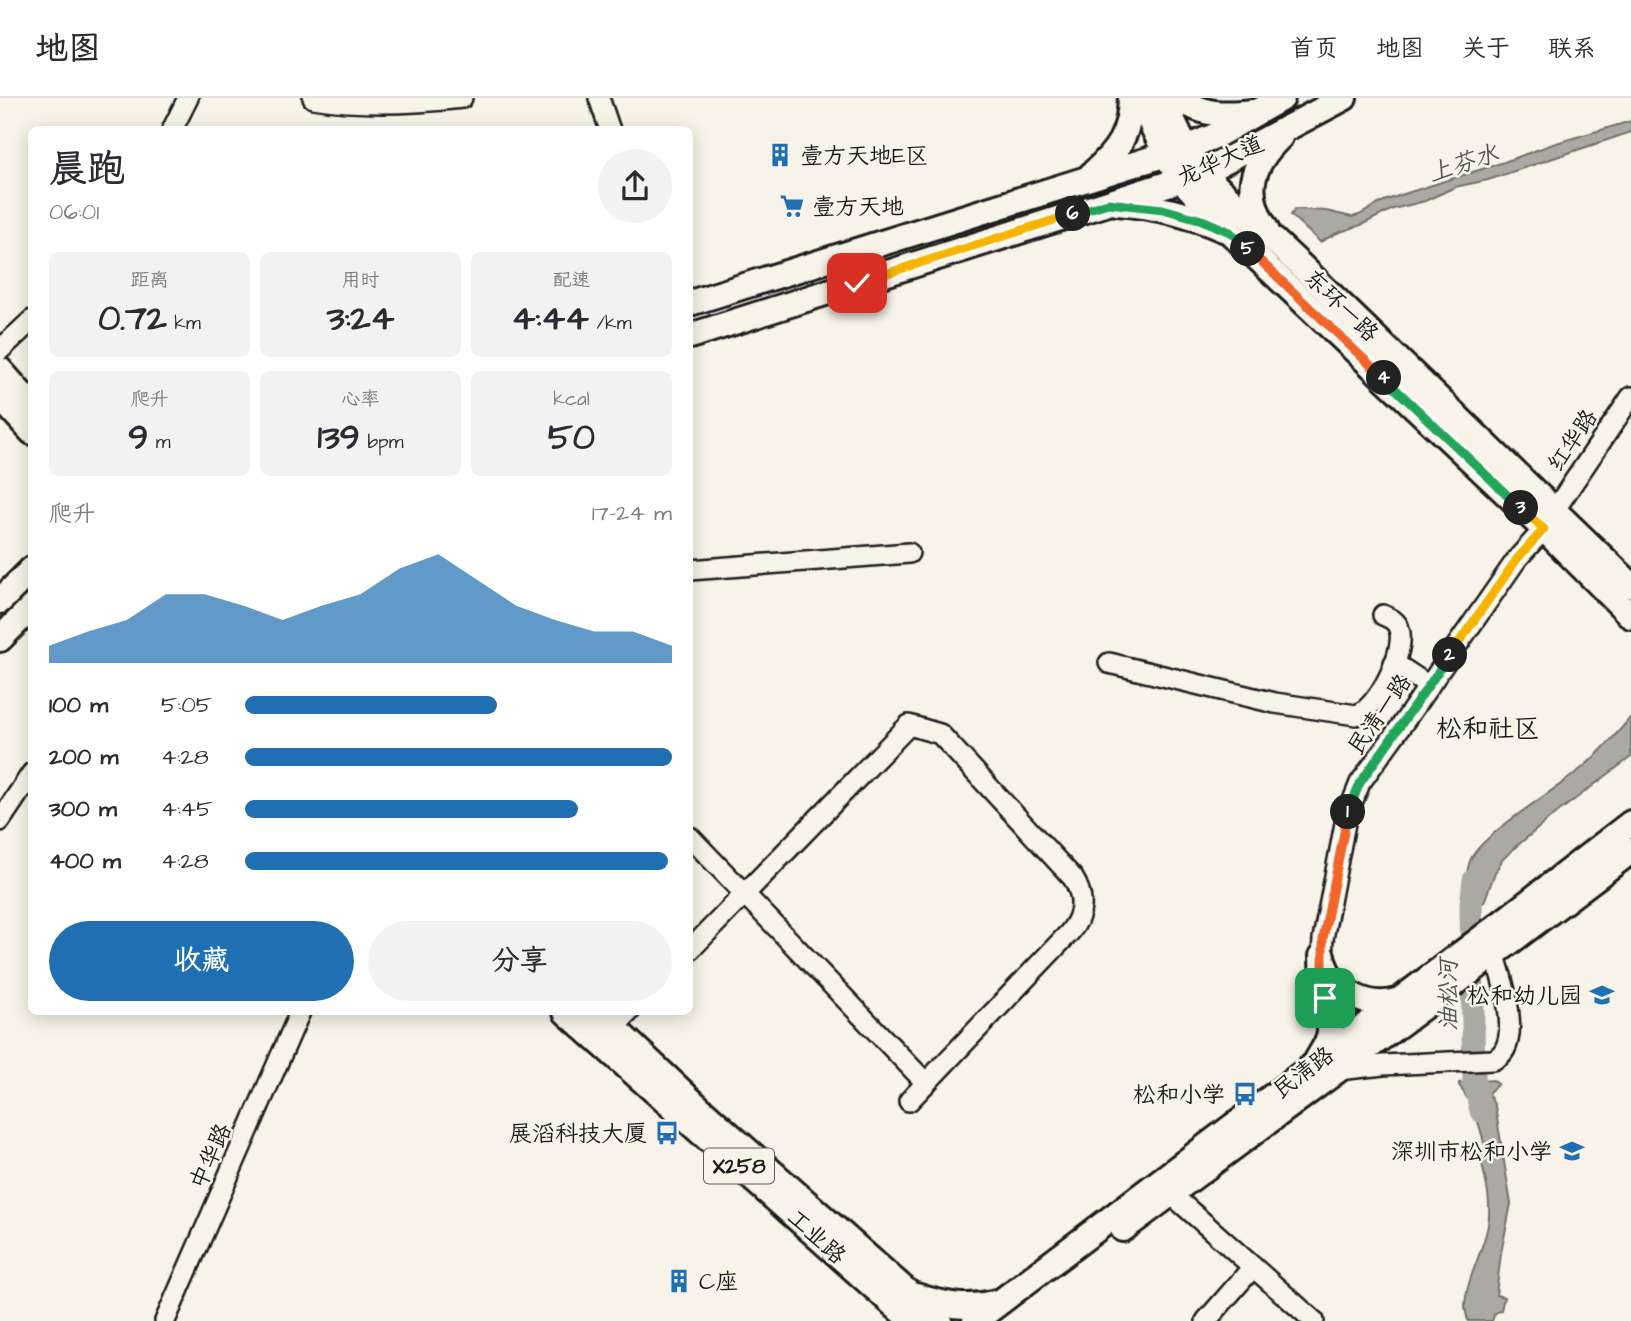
<!DOCTYPE html>
<html lang="zh">
<meta charset="utf-8">
<style>
body{margin:0;font-family:"Architects Daughter","LXGW WenKai TC",sans-serif;background:#f2f2f3;color:#2b2b33;height:100vh;display:flex;flex-direction:column;font-size:26px;white-space:nowrap}
*{box-sizing:border-box;margin:0}
p{font-size:23px;color:#7c7c81}
.icon{flex:none;width:38px;height:38px;fill:none;stroke:currentColor;stroke-width:2;stroke-linecap:round;stroke-linejoin:round}
.map{position:relative;flex:1;overflow:hidden}
.sheet{position:absolute;left:28px;top:28px;width:665px;height:889px;display:flex;flex-direction:column;background:#fff;border-radius:10px;box-shadow:0 4px 18px #0003}
.sheet>*{flex:none}
.pin{position:absolute;display:grid;place-items:center;width:60px;height:60px;color:#fff;margin:-30px;border-radius:14px;box-shadow:0 4px 10px #0006}
.km{position:absolute;width:35px;height:35px;margin:-18px;border-radius:50%;background:#222;color:#fff;font-size:19px;line-height:35px;text-align:center}
.round{display:grid;place-items:center;flex:none;width:74px;height:74px;border-radius:37px;background:#f2f2f3}
.overview{display:flex;align-items:center;justify-content:space-between;height:119px;padding:0 21px}
h1{font-size:38px;font-weight:800;line-height:52px}
.stats{display:grid;grid-template-columns:repeat(3,1fr);gap:10px;height:119px;padding:7px 21px}
.stats div{display:grid;align-content:center;border-radius:10px;background:#f2f2f3;text-align:center}
.stats b{font-size:35px;font-weight:800}
.stats small{font-size:19px;font-weight:400}
.stats p{font-size:19px}
.chart{height:196px;padding:14px 21px}
.chart p{display:flex;justify-content:space-between}
.chart svg{width:100%;height:126px;margin-top:7px;fill:#1f6fb2;opacity:.7}
.button{display:flex;gap:14px;margin-top:auto;padding:14px 21px}
.button a{flex:1;height:80px;border-radius:42px;background:#1f6fb2;color:#fff;font-size:28px;font-weight:800;line-height:80px;text-align:center}
.button a+a{background:#f2f2f3;color:#2b2b33}
ul{padding:0 21px;list-style:none;font-size:23px}
li{display:grid;grid-template-columns:112px 84px 1fr;align-items:center;height:52px}
li i{height:18px;border-radius:9px;background:#1f6fb2}
header{display:flex;align-items:center;gap:42px;box-sizing:border-box;height:98px;padding:0 35px;background:#fff;border-bottom:2px solid #e1e1e2}
header strong{font-size:33px}
nav{display:flex;gap:38px;margin-inline-start:auto;font-size:24px}
.map>svg:first-child{display:block}
.water{fill:#aca9a2;stroke:#72716c;stroke-width:2}
.lines{fill:none;stroke-linecap:round;stroke-linejoin:round}
.river{stroke:#aca9a2;stroke-width:23}
.minor-casing{stroke:#1c1c1c;stroke-width:24}
.major-casing{stroke:#1c1c1c;stroke-width:30}
.minor{stroke:#f7f3e8;stroke-width:19}
.major{stroke:#f7f3e8;stroke-width:24}
.split-1-casing{stroke:#fff;stroke-width:14}
.split-2-casing{stroke:#fff;stroke-width:14}
.split-3-casing{stroke:#fff;stroke-width:14}
.split-4-casing{stroke:#fff;stroke-width:14}
.split-5-casing{stroke:#fff;stroke-width:14}
.split-6-casing{stroke:#fff;stroke-width:14}
.split-7-casing{stroke:#fff;stroke-width:14}
.split-1{stroke:#f0652b;stroke-width:9}
.split-2{stroke:#22a559;stroke-width:9}
.split-3{stroke:#f5b400;stroke-width:9}
.split-4{stroke:#22a559;stroke-width:9}
.split-5{stroke:#f0652b;stroke-width:9}
.split-6{stroke:#22a559;stroke-width:9}
.split-7{stroke:#f5b400;stroke-width:9}
.labels{text-anchor:middle;stroke-width:5;stroke-linejoin:round;paint-order:stroke}
.shield{fill:#f7f3e8;stroke:#5e5c59;stroke-width:2}
.shield-label{font-size:21px;font-weight:bold;fill:#1c1c1c}
.poi-label{font-size:23px;fill:#1c1c1c;stroke:#f7f3e8;text-anchor:end}
.street-label{font-size:23px;fill:#1c1c1c;stroke:#f7f3e8}
.water-label{font-size:24px;font-style:italic;fill:#565452;stroke:#f7f3e8}
.quarter-label{font-size:26px;fill:#1c1c1c;stroke:#f7f3e8}
</style>
<header>
<strong>地图</strong>
<nav><a>首页</a><a>地图</a><a>关于</a><a>联系</a></nav>
</header>
<div class="map">
<svg width="1631" height="1223" viewBox="0 0 1631 1223">
<rect width="100%" height="100%" fill="#f7f3e8"/>
<filter id="ink" filterUnits="userSpaceOnUse"><feTurbulence type="fractalNoise" baseFrequency=".0143" numOctaves="2"/><feDisplacementMap in="SourceGraphic" scale="14" xChannelSelector="R" yChannelSelector="G"/><feConvolveMatrix kernelMatrix="1 2 1 2 8 2 1 2 1" color-interpolation-filters="sRGB"/></filter>
<g filter="url(#ink)">
<g class="water">
<polygon points="1631,23 1631,34 1488,82 1455,89 1425,103 1393,111 1361,127 1337,135 1320,144 1291,117 1295,111 1326,113 1352,119 1359,117 1384,103 1404,96 1504,64 1553,46"/>
<path d="M1631 619V659L1554 717 1512 752 1502 762 1495 775 1484 804 1466 818C1466 801 1464 780 1470 763 1479 737 1558 691 1582 670 1600 655 1616 637 1631 619Z"/>
<path d="M1493 982 1498 986 1488 995 1495 1008 1511 1106 1501 1155 1496 1197 1504 1199 1501 1212 1495 1215 1492 1223H1468C1467 1218 1465 1212 1465 1207 1467 1179 1483 1155 1488 1127 1492 1103 1485 1080 1480 1057L1485 1049C1479 1023 1474 1010 1459 987V985Z"/>
</g>
<g class="lines">
<polyline class="river" points="1474,782 1471,807 1474,983 1481,1013"/>
<g class="minor-casing">
<g id="minor">
<path d="M313 0C363 8 411 6 462 0"/>
<polyline points="599,0 610,32"/>
<polyline points="172,32 188,0"/>
<polyline points="0,252 32,222"/>
<polyline points="1554,413 1631,299"/>
<polyline points="690,472 909,455"/>
<path d="M1109 565 1275 605 1356 617C1377 612 1407 552 1399 531 1397 523 1390 520 1383 517"/>
<polyline points="1394,565 1429,588"/>
<polyline points="0,723 32,675"/>
<polyline points="690,739 926,985"/>
<path d="M690 852 909 627 940 636 1073 780C1085 799 1084 818 1069 835L909 1003"/>
<polyline points="1322,858 1323,841 1346,720 1360,685 1399,631 1517,461 1544,431"/>
<polyline points="614,929 629,914"/>
<path d="M1338 972 1383 967 1493 962C1525 949 1502 879 1494 855"/>
<polyline points="1171,1096 1314,1223"/>
<polyline points="165,1223 300,914"/>
<polyline points="1206,1223 1253,1169"/>
</g>
</g>
<g class="major-casing">
<g id="major">
<polyline points="1139,0 1166,56 1181,81 1230,134 1544,431 1631,518"/>
<polyline points="1162,0 1186,50 1202,75 1299,166 1631,487"/>
<path d="M1178 0C1204 18 1223 17 1253 14"/>
<path d="M1092 76C1118 53 1130 36 1131 0"/>
<path d="M1117 105C1154 108 1189 116 1223 131"/>
<path d="M1266 131C1243 95 1250 68 1280 39"/>
<polyline points="690,205 1186,50 1217,37 1282,0"/>
<polyline points="690,238 1202,75 1344,0"/>
<polyline points="0,272 32,308"/>
<polyline points="0,299 32,334"/>
<polyline points="0,503 32,471"/>
<polyline points="0,541 32,509"/>
<path d="M1323 862C1330 891 1367 912 1396 903"/>
<polyline points="566,914 912,1223"/>
<polyline points="597,914 696,1007 940,1223"/>
<polyline points="1317,962 1327,945 1330,936 1330,926 1323,890 1322,858"/>
<polyline points="1123,1131 1458,883 1631,753"/>
<path d="M916 1198C943 1207 968 1212 997 1204"/>
<polyline points="975,1223 1495,830 1631,725"/>
</g>
</g>
<use href="#minor" class="minor"/>
<use href="#major" class="major"/>
</g>
</g>
<g class="lines" filter="url(#ink)">
<g class="split-1-casing">
<polyline id="split-1" points="1325,900 1323,881 1323,841 1348,714"/>
</g>
<g class="split-2-casing">
<polyline id="split-2" points="1348,714 1360,685 1450,557"/>
</g>
<g class="split-3-casing">
<polyline id="split-3" points="1450,557 1517,461 1544,431 1521,410"/>
</g>
<g class="split-4-casing">
<polyline id="split-4" points="1384,280 1521,410"/>
</g>
<g class="split-5-casing">
<polyline id="split-5" points="1248,151 1384,280"/>
</g>
<g class="split-6-casing">
<polyline id="split-6" points="1073,116 1108,105 1163,111 1202,122 1230,134 1248,151"/>
</g>
<g class="split-7-casing">
<polyline id="split-7" points="857,185 1073,116"/>
</g>
<use href="#split-1" class="split-1"/>
<use href="#split-2" class="split-2"/>
<use href="#split-3" class="split-3"/>
<use href="#split-4" class="split-4"/>
<use href="#split-5" class="split-5"/>
<use href="#split-6" class="split-6"/>
<use href="#split-7" class="split-7"/>
</g>
<defs>
<g id="building-bare" transform="scale(1.89)"><path d="M-4-6H4V6H1V3H-1V6H-4ZM-2.5-4.3h1.7v1.8h-1.7ZM.8-4.3h1.7v1.8H.8ZM-2.5-1h1.7V.8h-1.7ZM.8-1h1.7V.8H.8Z" fill="#1f6fb2" stroke="#f7f3e8" stroke-width="2.5" paint-order="stroke"/></g>
<g id="supermarket-bare" transform="scale(1.89)"><path d="M-6-5.5h2.5l.6 2H6L4.5 2H-2.5L-4.4-4H-6ZM-1.5 3.2a1.3 1.3 0 1 0 .1 0ZM3 3.2a1.3 1.3 0 1 0 .1 0Z" fill="#1f6fb2" stroke="#f7f3e8" stroke-width="2.5" paint-order="stroke"/></g>
<g id="school-bare" transform="scale(1.89)"><path d="M0-5L7-2L0 1L-7-2ZM-4 1L0 2.5L4 1V4Q0 6-4 4Z" fill="#1f6fb2" stroke="#f7f3e8" stroke-width="2.5" paint-order="stroke"/></g>
<g id="bus-bare" transform="scale(1.89)"><path d="M-5-6H5V4H4V6H2V4H-2V6H-4V4H-5ZM-3.5-4V0h7V-4ZM-3.5 1.2v1.5H-2V1.2ZM2 1.2v1.5H3.5V1.2Z" fill="#1f6fb2" stroke="#f7f3e8" stroke-width="2.5" paint-order="stroke"/></g>
</defs>
<g fill-rule="evenodd">
<use href="#building-bare" x="780" y="57"/>
<use href="#supermarket-bare" x="792" y="108"/>
<use href="#school-bare" x="1602" y="897"/>
<use href="#bus-bare" x="1245" y="996"/>
<use href="#bus-bare" x="667" y="1035"/>
<use href="#school-bare" x="1572" y="1053"/>
<use href="#building-bare" x="679" y="1183"/>
</g>
<g class="labels">
<rect class="shield" x="704" y="1050.5" width="70" height="35" rx="5"/>
<g class="shield-label">
<text x="739" y="1075">X258</text>
</g>
<g class="poi-label">
<text x="800" y="65" text-anchor="start">壹方天地E区</text>
<text x="812" y="116" text-anchor="start">壹方天地</text>
<text x="1582" y="905">松和幼儿园</text>
<text x="1225" y="1004">松和小学</text>
<text x="647" y="1043">展滔科技大厦</text>
<text x="1552" y="1061">深圳市松和小学</text>
<text x="699" y="1191" text-anchor="start">C座</text>
</g>
<g class="street-label">
<text transform="translate(1220 62) rotate(-24)" y="8">龙华大道</text>
<text transform="translate(1342 207) rotate(44)" y="8">东环一路</text>
<text transform="translate(1572 342) rotate(-56)" y="8">红华路</text>
<text transform="translate(1379 616) rotate(-55)" y="8">民清一路</text>
<text transform="translate(1303 974) rotate(-37)" y="8">民清路</text>
<text transform="translate(210 1058) rotate(-66)" y="8">中华路</text>
<text transform="translate(817 1138) rotate(42)" y="8">工业路</text>
</g>
<g class="water-label">
<text transform="translate(1463 65) rotate(-18)" y="8">上芬水</text>
<text transform="translate(1448 897) rotate(-90)" y="8">油松河</text>
</g>
<g class="quarter-label">
<text x="1488" y="639">松和社区</text>
</g>
</g>
</svg>
<div class="pin" style="left:1325px;top:900px;background:#1e9e55"><svg class="icon" aria-label="arrive" viewBox="0 0 24 24"><path d="M6 21V4h12l-3 4 3 4H6"/></svg></div>
<div class="pin" style="left:857px;top:185px;background:#d93025"><svg class="icon" aria-label="check" viewBox="0 0 24 24"><path d="M5 12l5 5 9-10"/></svg></div>
<b class="km" style="left:1348px;top:714px">1</b>
<b class="km" style="left:1450px;top:557px">2</b>
<b class="km" style="left:1521px;top:410px">3</b>
<b class="km" style="left:1384px;top:280px">4</b>
<b class="km" style="left:1248px;top:151px">5</b>
<b class="km" style="left:1073px;top:116px">6</b>
<section class="sheet">
<div class="overview"><div><h1>晨跑</h1><p>06:01</p></div><a class="round"><svg class="icon" aria-label="share" viewBox="0 0 24 24"><path d="M12 15V3M7 8l5-5 5 5M5 13v7h14v-7"/></svg></a></div>
<div class="stats">
<div><p>距离</p><b>0.72<small> km</small></b></div>
<div><p>用时</p><b>3:24</b></div>
<div><p>配速</p><b>4:44<small> /km</small></b></div>
</div>
<div class="stats">
<div><p>爬升</p><b>9<small> m</small></b></div>
<div><p>心率</p><b>139<small> bpm</small></b></div>
<div><p>kcal</p><b>50</b></div>
</div>
<div class="chart"><p><span>爬升</span>17–24 m</p>
<svg viewBox="0 0 160 44" preserveAspectRatio="none"><path d="M0 44V38L10 33L20 29L30 20L40 20L50 24L60 29L70 24L80 20L90 11L100 6L110 15L120 24L130 29L140 33L150 33L160 38V44z"/></svg>
</div>
<ul>
<li><b>100 m</b>5:05<i style="width:59%"></i></li>
<li><b>200 m</b>4:28<i style="width:100%"></i></li>
<li><b>300 m</b>4:45<i style="width:78%"></i></li>
<li><b>400 m</b>4:28<i style="width:99%"></i></li>
</ul>
<div class="button"><a>收藏</a><a>分享</a></div>
</section>
</div>
